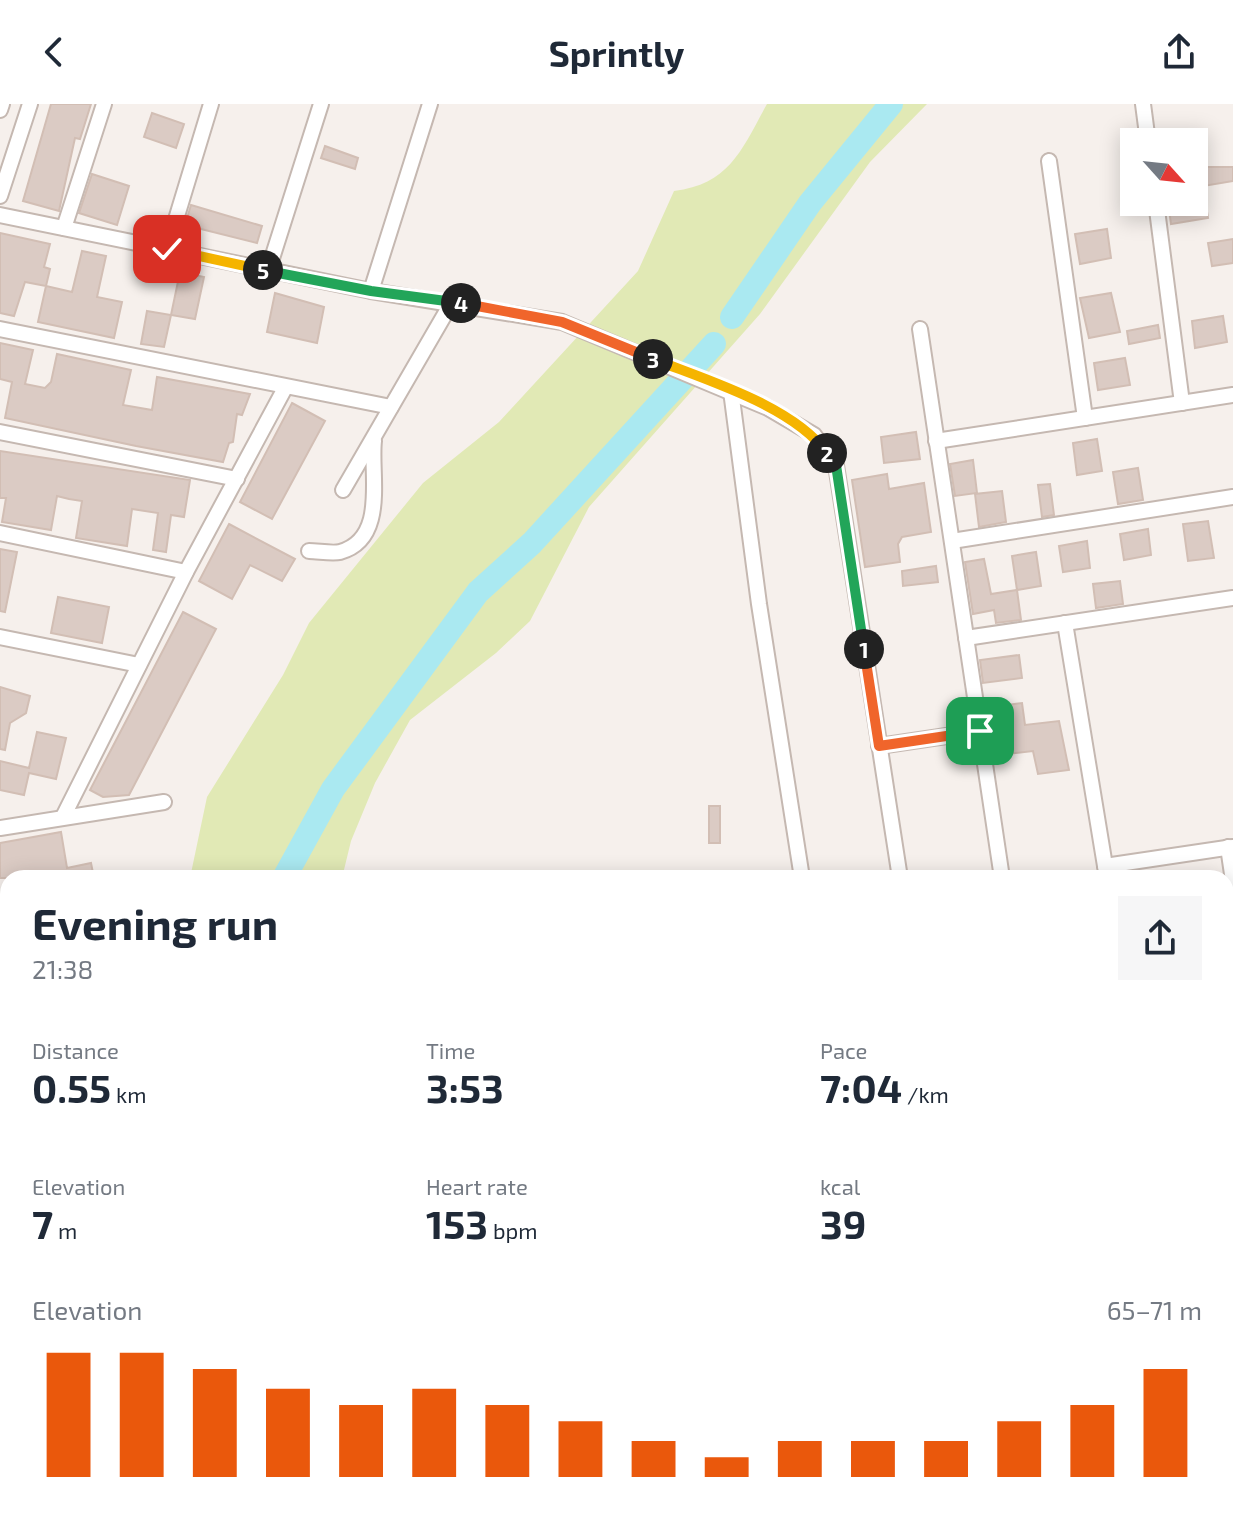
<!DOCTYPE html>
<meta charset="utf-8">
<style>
body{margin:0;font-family:"Exo 2",sans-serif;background:#f6f6f7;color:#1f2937;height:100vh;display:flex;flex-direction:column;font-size:30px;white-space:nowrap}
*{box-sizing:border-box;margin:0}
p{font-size:26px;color:#747a83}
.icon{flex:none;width:44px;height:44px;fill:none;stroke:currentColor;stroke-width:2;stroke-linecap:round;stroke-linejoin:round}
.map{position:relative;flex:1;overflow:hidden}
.sheet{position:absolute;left:0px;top:766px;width:1234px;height:650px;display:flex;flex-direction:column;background:#fff;border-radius:24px 24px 0 0;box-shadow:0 4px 20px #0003}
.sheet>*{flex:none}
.needle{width:52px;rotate:117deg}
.controls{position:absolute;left:1120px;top:24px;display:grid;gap:16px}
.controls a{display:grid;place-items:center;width:88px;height:88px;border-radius:0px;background:#fff;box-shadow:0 4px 20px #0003;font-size:40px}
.pin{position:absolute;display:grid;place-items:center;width:68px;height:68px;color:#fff;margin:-34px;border-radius:16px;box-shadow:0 4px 12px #0006}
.km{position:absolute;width:40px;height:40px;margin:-20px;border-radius:50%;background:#222;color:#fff;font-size:22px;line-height:40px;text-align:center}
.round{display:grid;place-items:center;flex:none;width:84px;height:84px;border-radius:0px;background:#f6f6f7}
.overview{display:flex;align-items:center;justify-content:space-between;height:136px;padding:0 32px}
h1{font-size:44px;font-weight:700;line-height:60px}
.figures{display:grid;grid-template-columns:repeat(3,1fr);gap:12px;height:136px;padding:8px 32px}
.figures div{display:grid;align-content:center}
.figures b{font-size:40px;font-weight:700}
.figures small{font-size:22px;font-weight:400}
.figures p{font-size:22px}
.chart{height:224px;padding:16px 32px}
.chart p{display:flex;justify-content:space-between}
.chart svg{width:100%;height:144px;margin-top:8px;stroke:#ea580c;stroke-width:6}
header{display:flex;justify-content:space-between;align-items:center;height:104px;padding:0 32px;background:#fff;font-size:36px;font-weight:700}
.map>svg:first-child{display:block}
.green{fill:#e1e9b5}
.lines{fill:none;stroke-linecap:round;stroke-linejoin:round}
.river{stroke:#aae9f1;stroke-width:24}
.building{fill:#dbcbc4;stroke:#d2beb4;stroke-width:2}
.street-casing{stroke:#c5b8b1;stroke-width:18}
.street{stroke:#fff;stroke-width:14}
.split-1-casing{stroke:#fff;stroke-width:16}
.split-2-casing{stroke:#fff;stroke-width:16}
.split-3-casing{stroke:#fff;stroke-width:16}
.split-4-casing{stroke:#fff;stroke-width:16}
.split-5-casing{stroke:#fff;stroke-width:16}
.split-6-casing{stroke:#fff;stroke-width:16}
.split-1{stroke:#f0652b;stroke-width:10}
.split-2{stroke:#22a559;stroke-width:10}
.split-3{stroke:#f5b400;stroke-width:10}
.split-4{stroke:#f0652b;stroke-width:10}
.split-5{stroke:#22a559;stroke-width:10}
.split-6{stroke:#f5b400;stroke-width:10}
</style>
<header><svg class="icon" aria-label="back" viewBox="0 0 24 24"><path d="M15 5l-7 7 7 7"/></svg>Sprintly<svg class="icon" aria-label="share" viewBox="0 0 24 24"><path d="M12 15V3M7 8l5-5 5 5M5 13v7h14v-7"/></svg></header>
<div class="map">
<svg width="1233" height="1415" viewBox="0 0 1233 1415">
<rect width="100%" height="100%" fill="#f6f0ec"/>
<g class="green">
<path d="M767 0H927L870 58 760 210 589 403 530 517 496 549 410 616 375 679 351 737 342 774H190L207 693 283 571 309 519 423 379 499 318 638 167 674 87C730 80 742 45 767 0Z"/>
<polygon points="28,1408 167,1408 163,1415 17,1415"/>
</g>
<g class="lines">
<g class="river">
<polyline points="732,213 810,99 891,0"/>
<polyline points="284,774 333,685 478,488 532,439 714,240"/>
<polyline points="69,1415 74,1408"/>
</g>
</g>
<g class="building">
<polygon points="51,0 91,0 80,35 75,34 59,107 23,97"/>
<polygon points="152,9 184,20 176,44 144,33"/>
<polygon points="325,42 358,54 355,65 321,54"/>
<polygon points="1200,63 1233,63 1233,77 1203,82 1208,114 1171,120 1168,98 1194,98 1194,64"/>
<polygon points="92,70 129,82 117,121 79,109"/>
<polygon points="191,101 262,122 257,139 185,121"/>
<polygon points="1107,125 1111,154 1080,160 1075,130"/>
<polygon points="0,129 50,140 44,163 50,165 46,182 72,188 82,147 106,152 97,193 122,198 114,234 38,218 46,182 25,178 14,212 0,209"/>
<polygon points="1233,135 1233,159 1212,162 1208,139"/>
<polygon points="180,168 204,173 195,215 171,211"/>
<polygon points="275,189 324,203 317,239 267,228"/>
<polygon points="1111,189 1120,228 1089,234 1080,194"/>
<polygon points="147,207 171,211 164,243 141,240"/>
<polygon points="1223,212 1227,238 1195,244 1192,217"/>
<polygon points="1158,221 1160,234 1129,240 1127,227"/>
<polygon points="0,239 33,246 25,280 45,284 51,278 57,250 131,266 123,301 152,306 157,273 250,290 242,311 237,310 233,338 229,339 223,358 136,342 5,314 12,278 0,275"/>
<polygon points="1125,254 1130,281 1098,286 1094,259"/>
<polygon points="292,299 325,317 272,415 240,398"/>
<polygon points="916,328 920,355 884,359 881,333"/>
<polygon points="1097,335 1102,367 1077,371 1073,339"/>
<polygon points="0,347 190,376 184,413 171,411 166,448 153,446 158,409 132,405 127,442 76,434 82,397 69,395 57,392 51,426 2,418 6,394 0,394"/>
<polygon points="973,356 977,389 955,392 950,360"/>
<polygon points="1138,364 1143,396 1118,400 1113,368"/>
<polygon points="887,370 889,385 924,379 931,428 902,433 898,440 900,458 865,463 852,376"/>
<polygon points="1050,380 1054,411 1042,413 1038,381"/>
<polygon points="1002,387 1006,418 979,423 975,390"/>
<polygon points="1208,417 1214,454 1188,457 1183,420"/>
<polygon points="229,420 295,455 282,477 250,461 232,495 199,477"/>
<polygon points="1148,425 1151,451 1124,456 1120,430"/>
<polygon points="1087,437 1090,464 1063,468 1059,442"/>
<polygon points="0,445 17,448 5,508 0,507"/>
<polygon points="1036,448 1041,482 1017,486 1012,452"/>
<polygon points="984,455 991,490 1017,486 1021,516 996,519 994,506 973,510 965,458"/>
<polygon points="936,462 938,478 903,482 902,467"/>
<polygon points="1120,477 1123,500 1096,504 1093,480"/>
<polygon points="58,493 109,503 102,539 51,529"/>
<polygon points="183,508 216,525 129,691 103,693 90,686"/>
<polygon points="1019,551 1022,574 983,579 980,556"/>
<polygon points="0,583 30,592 26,609 10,619 5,646 0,645"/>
<polygon points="1022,599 1025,621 1059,617 1069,666 1038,670 1033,647 999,651 991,603"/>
<polygon points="37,628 66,634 56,675 29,669 24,691 0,686 0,657 29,664"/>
<rect x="709" y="702" width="11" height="37"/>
<polygon points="61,728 67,764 91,759 94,774 0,774 0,739"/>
</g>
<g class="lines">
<g class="street-casing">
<g id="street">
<polyline points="1143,0 1148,38"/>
<polyline points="0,6 2,0"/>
<polyline points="1049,57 1085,314"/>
<polyline points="0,92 30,0"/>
<polyline points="1156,98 1182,299"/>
<polyline points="0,111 371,187 562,218 768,304 814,331 836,361 900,774"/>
<polyline points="64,124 104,0"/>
<polyline points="167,145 211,0"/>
<polyline points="268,167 321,0"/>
<polyline points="371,187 430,0"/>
<polyline points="0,225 391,303"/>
<polyline points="920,225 1002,774"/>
<polyline points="731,287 759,500 802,774"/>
<polyline points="0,328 237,375"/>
<polyline points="936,337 1233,291"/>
<polyline points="343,386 452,198"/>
<polyline points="0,429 186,468"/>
<polyline points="952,437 1233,393"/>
<path d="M309 447C318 447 332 450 340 448 388 435 370 369 374 337"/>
<polyline points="1065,519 1107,774"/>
<polyline points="0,533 139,561"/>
<polyline points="966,534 1233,494"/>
<polyline points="879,642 980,627"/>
<polyline points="63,713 186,468 285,284"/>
<polyline points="0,724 164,698"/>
<polyline points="1228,743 1233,777"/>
<polyline points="1105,762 1233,743"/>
<polyline points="0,828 8,827"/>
<polyline points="1226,848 1233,847"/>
<polyline points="0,937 8,935"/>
<polyline points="1226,952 1233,950"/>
<polyline points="1226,1056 1233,1055"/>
<polyline points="1226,1161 1233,1160"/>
<polyline points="1226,1264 1233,1263"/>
<polyline points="717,1408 718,1415"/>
<polyline points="818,1408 819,1415"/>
<polyline points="917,1408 918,1415"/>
<polyline points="1017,1408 1018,1415"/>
<polyline points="1123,1408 1124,1415"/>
<polyline points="1225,1408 1226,1415"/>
<polyline points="639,1415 640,1408"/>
</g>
</g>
<use href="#street" class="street"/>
</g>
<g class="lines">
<g class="split-1-casing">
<polyline id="split-1" points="864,545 879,642 980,627"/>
</g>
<g class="split-2-casing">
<polyline id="split-2" points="827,349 836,361 864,545"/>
</g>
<g class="split-3-casing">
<path id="split-3" d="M653 255C706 276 793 302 827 349"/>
</g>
<g class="split-4-casing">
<polyline id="split-4" points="461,199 562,218 653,255"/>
</g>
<g class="split-5-casing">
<polyline id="split-5" points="263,166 371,187 461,199"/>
</g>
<g class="split-6-casing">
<polyline id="split-6" points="167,145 263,166"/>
</g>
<use href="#split-1" class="split-1"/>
<use href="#split-2" class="split-2"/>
<use href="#split-3" class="split-3"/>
<use href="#split-4" class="split-4"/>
<use href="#split-5" class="split-5"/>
<use href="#split-6" class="split-6"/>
</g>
</svg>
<div class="controls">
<a><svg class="needle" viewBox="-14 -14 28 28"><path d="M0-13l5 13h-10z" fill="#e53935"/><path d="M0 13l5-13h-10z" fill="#747a83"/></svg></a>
</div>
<div class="pin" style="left:980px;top:627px;background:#1e9e55"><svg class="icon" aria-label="arrive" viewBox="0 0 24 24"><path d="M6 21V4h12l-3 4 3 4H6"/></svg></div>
<div class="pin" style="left:167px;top:145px;background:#d93025"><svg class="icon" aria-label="check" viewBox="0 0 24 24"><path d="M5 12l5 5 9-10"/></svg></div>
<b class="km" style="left:864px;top:545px">1</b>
<b class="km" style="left:827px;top:349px">2</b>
<b class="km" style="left:653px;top:255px">3</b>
<b class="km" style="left:461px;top:199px">4</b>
<b class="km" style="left:263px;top:166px">5</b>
<section class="sheet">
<div class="overview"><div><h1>Evening run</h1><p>21:38</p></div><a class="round"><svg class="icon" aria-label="share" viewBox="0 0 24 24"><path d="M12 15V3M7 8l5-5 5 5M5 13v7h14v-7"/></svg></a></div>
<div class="figures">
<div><p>Distance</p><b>0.55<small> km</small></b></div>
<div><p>Time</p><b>3:53</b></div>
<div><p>Pace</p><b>7:04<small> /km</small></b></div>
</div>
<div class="figures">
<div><p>Elevation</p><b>7<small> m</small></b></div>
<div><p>Heart rate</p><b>153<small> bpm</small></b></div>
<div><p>kcal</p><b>39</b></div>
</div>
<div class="chart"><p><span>Elevation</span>65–71 m</p>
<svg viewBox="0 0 160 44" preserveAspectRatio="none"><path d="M5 44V6M15 44V6M25 44V11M35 44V17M45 44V22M55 44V17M65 44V22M75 44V27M85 44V33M95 44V38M105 44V33M115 44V33M125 44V33M135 44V27M145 44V22M155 44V11"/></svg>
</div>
</section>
</div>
